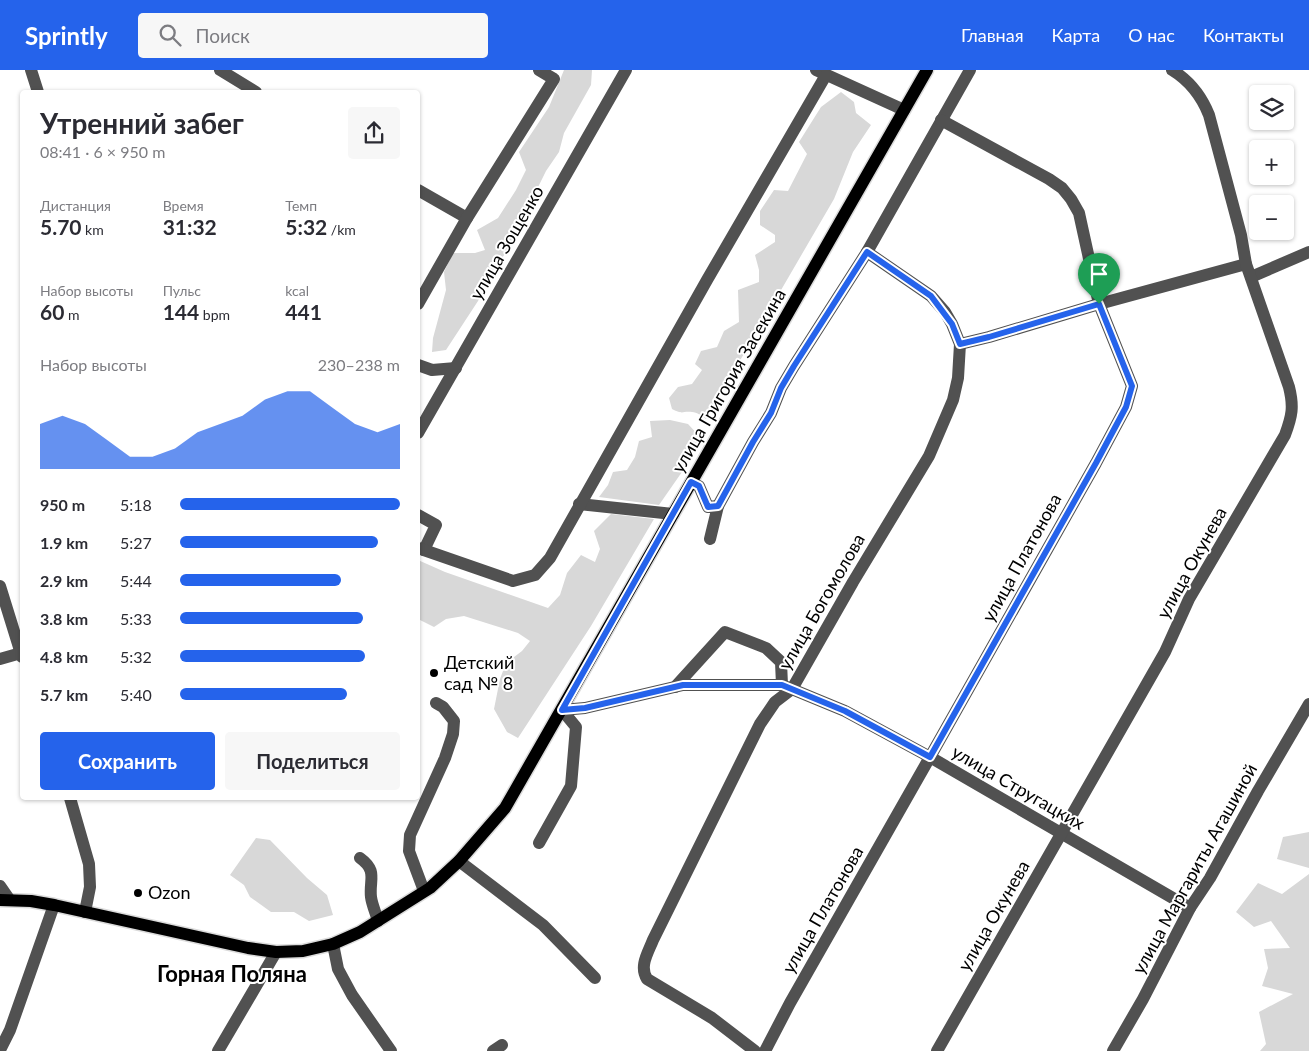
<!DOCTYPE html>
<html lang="ru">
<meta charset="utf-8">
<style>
body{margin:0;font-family:Lato,sans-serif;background:#f7f7f7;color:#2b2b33;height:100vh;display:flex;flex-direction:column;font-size:19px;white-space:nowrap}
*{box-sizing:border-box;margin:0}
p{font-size:16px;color:#7c7c81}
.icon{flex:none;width:28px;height:28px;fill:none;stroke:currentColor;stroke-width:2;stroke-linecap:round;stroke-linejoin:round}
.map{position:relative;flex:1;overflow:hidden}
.sheet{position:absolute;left:20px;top:20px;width:400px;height:710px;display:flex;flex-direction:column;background:#fff;border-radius:5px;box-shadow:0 1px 4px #0004}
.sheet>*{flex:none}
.fabs{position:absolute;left:1249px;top:15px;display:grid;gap:10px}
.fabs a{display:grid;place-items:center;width:45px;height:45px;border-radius:5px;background:#fff;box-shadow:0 1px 4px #0004;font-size:25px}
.pin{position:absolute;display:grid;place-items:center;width:42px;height:42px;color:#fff;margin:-51px -21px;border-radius:50% 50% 50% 0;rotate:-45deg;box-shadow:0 0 5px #0007}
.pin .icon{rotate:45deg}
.round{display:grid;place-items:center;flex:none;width:52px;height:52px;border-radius:5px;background:#f7f7f7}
.headline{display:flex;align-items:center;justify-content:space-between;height:85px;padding:0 20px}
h1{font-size:28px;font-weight:700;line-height:38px}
.stats{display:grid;grid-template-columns:repeat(3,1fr);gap:8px;height:85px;padding:5px 20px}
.stats div{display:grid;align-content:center}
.stats b{font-size:21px;font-weight:700}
.stats small{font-size:14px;font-weight:400}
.stats p{font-size:14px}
.chart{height:140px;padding:10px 20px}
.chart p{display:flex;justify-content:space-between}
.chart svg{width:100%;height:90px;margin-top:5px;fill:#2563eb;opacity:.7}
.cta{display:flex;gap:10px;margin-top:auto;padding:10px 20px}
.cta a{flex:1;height:58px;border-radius:5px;background:#2563eb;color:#fff;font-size:20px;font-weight:700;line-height:58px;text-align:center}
.cta a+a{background:#f7f7f7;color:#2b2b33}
ul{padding:0 20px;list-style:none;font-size:16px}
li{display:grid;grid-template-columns:80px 60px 1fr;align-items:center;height:38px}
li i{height:12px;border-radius:6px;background:#2563eb}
header{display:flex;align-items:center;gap:30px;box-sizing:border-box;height:70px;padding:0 25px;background:#2563eb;color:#fff}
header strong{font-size:24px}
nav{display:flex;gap:28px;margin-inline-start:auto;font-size:18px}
.search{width:350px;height:45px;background:#f7f7f7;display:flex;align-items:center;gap:12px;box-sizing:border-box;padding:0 18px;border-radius:5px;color:#7c7c81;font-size:19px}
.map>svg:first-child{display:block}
.green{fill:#d8d8d8}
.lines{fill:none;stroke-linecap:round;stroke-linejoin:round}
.major-casing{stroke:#dbdbdb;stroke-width:15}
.minor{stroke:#515151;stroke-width:12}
.major{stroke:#000;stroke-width:12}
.route-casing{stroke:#fff;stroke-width:10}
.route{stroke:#2563eb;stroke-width:6}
.poi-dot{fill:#000;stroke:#fff;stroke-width:2}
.labels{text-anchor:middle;stroke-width:4;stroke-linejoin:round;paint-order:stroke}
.street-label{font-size:18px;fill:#000;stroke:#fff}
.poi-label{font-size:18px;fill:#000;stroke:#fff;text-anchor:start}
.district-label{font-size:22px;font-weight:bold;fill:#000;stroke:#fff}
</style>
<header>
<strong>Sprintly</strong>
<div class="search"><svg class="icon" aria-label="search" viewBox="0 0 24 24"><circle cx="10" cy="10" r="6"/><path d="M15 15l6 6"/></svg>Поиск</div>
<nav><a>Главная</a><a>Карта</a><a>О нас</a><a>Контакты</a></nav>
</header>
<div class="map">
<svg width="1309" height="981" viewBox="0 0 1309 981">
<rect width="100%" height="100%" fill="#fff"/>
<g class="green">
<polygon points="564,0 592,0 591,15 564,63 559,82 546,101 506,182 491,205 478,231 446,280 432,282 433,268 446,220 444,202 453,183 475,183 485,180 477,160 498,148 516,120 526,100 519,82 549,37"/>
<path d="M841 22 854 32 856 43 871 55 853 82 834 129 706 349C702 346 697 342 692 342 681 341 684 345 672 339L669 328 678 317 692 314 702 300 695 294 701 281 717 277 724 261 739 252 738 220 759 212V200L755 185 775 172V165L760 155V141L774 120 788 121 807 84 799 72 821 37Z"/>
<polygon points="670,350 688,354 700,367 684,399 659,435 599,427 608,415 613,402 627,400 635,387 639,371 652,367 650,351"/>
<polygon points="611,444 654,449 591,556 518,668 507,662 494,639 500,609 506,593 522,581 530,571 518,563 464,546 446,549 434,557 418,549 418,490 445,502 548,538 560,525 567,503 581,485 595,492 600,479 594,461"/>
<polygon points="1309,762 1309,798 1277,789 1283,767"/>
<polygon points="256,768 270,770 307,808 327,825 333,845 309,851 294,842 271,842 250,827 244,815 230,805"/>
<polygon points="1309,804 1309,981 1260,981 1266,974 1259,942 1293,924 1262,916 1268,898 1264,879 1290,878 1271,851 1254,857 1236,842 1258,813 1282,824"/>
</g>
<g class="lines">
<g class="major-casing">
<polyline id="major" points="0,830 31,831 54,835 248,878 276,882 303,881 333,874 360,862 430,818 459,791 505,738 927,0"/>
</g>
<g class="minor">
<polyline points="31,0 38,22"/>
<polyline points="220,0 256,22"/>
<polyline points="816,0 904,40"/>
<polyline points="418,120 467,148"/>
<polyline points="1251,207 1309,182"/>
<polyline points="418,234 467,148 554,9 539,0"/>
<polyline points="960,274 989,267 1099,234 1246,194"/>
<polyline points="418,295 432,300 456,298"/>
<polyline points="418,363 626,0"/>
<polyline points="691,413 699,416 708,437 718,436 710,469"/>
<polyline points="579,434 673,444"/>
<polyline points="718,436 753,372 771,343 781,318 794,296 867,182 970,0"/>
<polyline points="418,445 436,455 424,480"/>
<polyline points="418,478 513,511 535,505 550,488 707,210 826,5"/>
<polyline points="0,516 22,587"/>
<polyline points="0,589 21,583"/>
<polyline points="675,617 725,562 766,578 781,592 782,615"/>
<polyline points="562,640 585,638 683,615 782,615 845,641 930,687 1190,838"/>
<polyline points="70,728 89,794 90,817 85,842"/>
<polyline points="539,773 571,716 576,657 562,640"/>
<path d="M360 788C378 801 369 810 371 827 372 835 376 843 378 851"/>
<polyline points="459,791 543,855 595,908"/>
<polyline points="0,816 9,829"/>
<polyline points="424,821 409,781 410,765 445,688 453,664 454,651 443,637 436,633"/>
<polyline points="333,874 338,899 352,925 391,981"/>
<polyline points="0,980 10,960 54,835"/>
<polyline points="218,981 276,882"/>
<polyline points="493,981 502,975"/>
<path d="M755 981 712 948 647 909C639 896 648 883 653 870L760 654 775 632 792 619 853 512 929 386 953 330 958 308 960 274 952 254 945 242 931 226 867 182"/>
<polyline points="765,981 790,933 930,687 1096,393 1126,337 1132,316 1099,234 1079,143 1071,129 1062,118 1049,109 941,50"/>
<path d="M937 981 1165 582 1189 529 1285 365C1292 346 1294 337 1289 317L1246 194 1241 165 1209 45C1201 25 1190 11 1172 0"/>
<polyline points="1113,981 1143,929 1190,838 1210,808 1258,721 1309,634"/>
</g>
<use href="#major" class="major"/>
</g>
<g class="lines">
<g class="route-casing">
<polygon id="route" points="867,182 931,226 952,254 960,274 989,267 1099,234 1132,316 1126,337 1096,393 930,687 845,641 782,615 683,615 585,638 562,640 691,412 699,416 708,437 718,436 753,372 771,343 781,318 794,296"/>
</g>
<use href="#route" class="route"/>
</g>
<g class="poi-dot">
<circle cx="434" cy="603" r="5"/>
<circle cx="138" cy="823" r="5"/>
</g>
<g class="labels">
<g class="street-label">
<text transform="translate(507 173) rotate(-60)" y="6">улица Зощенко</text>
<text transform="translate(729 311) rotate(-60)" y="6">улица Григория Засекина</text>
<text transform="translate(1022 488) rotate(-61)" y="6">улица Платонова</text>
<text transform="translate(1192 493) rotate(-61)" y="6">улица Окунева</text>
<text transform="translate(822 532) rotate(-60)" y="6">улица Богомолова</text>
<text transform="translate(1018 718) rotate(30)" y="6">улица Стругацких</text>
<text transform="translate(1195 799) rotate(-61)" y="6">улица Маргариты Агашиной</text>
<text transform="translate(823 840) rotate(-60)" y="6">улица Платонова</text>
<text transform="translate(994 846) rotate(-60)" y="6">улица Окунева</text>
</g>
<g class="poi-label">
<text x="444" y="599">Детский<tspan x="444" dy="21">сад № 8</tspan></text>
<text x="148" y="829">Ozon</text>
</g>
<g class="district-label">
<text x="232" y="912">Горная Поляна</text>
</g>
</g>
</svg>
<div class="fabs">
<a><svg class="icon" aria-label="layers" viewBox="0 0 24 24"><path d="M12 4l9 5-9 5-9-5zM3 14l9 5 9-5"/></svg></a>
<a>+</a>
<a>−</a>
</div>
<div class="pin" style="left:1099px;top:234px;background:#1e9e55"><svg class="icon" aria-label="arrive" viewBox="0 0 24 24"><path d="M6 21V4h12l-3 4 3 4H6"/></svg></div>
<section class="sheet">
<div class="headline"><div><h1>Утренний забег</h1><p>08:41 · 6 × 950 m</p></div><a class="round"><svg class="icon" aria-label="share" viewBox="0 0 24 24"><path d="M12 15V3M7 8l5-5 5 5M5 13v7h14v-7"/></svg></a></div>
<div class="stats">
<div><p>Дистанция</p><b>5.70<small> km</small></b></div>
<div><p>Время</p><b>31:32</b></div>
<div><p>Темп</p><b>5:32<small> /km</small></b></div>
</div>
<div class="stats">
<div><p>Набор высоты</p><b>60<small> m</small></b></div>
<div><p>Пульс</p><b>144<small> bpm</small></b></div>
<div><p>kcal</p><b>441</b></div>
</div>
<div class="chart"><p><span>Набор высоты</span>230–238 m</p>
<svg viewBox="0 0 160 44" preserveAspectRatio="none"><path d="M0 44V22L10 18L20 22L30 30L40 38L50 38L60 34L70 26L80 22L90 18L100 10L110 6L120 6L130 14L140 22L150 26L160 22V44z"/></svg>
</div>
<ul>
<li><b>950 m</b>5:18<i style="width:100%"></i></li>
<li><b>1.9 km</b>5:27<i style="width:90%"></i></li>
<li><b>2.9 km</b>5:44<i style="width:73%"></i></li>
<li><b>3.8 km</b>5:33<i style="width:83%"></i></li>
<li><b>4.8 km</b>5:32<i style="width:84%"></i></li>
<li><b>5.7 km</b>5:40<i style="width:76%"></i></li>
</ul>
<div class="cta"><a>Сохранить</a><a>Поделиться</a></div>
</section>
</div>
